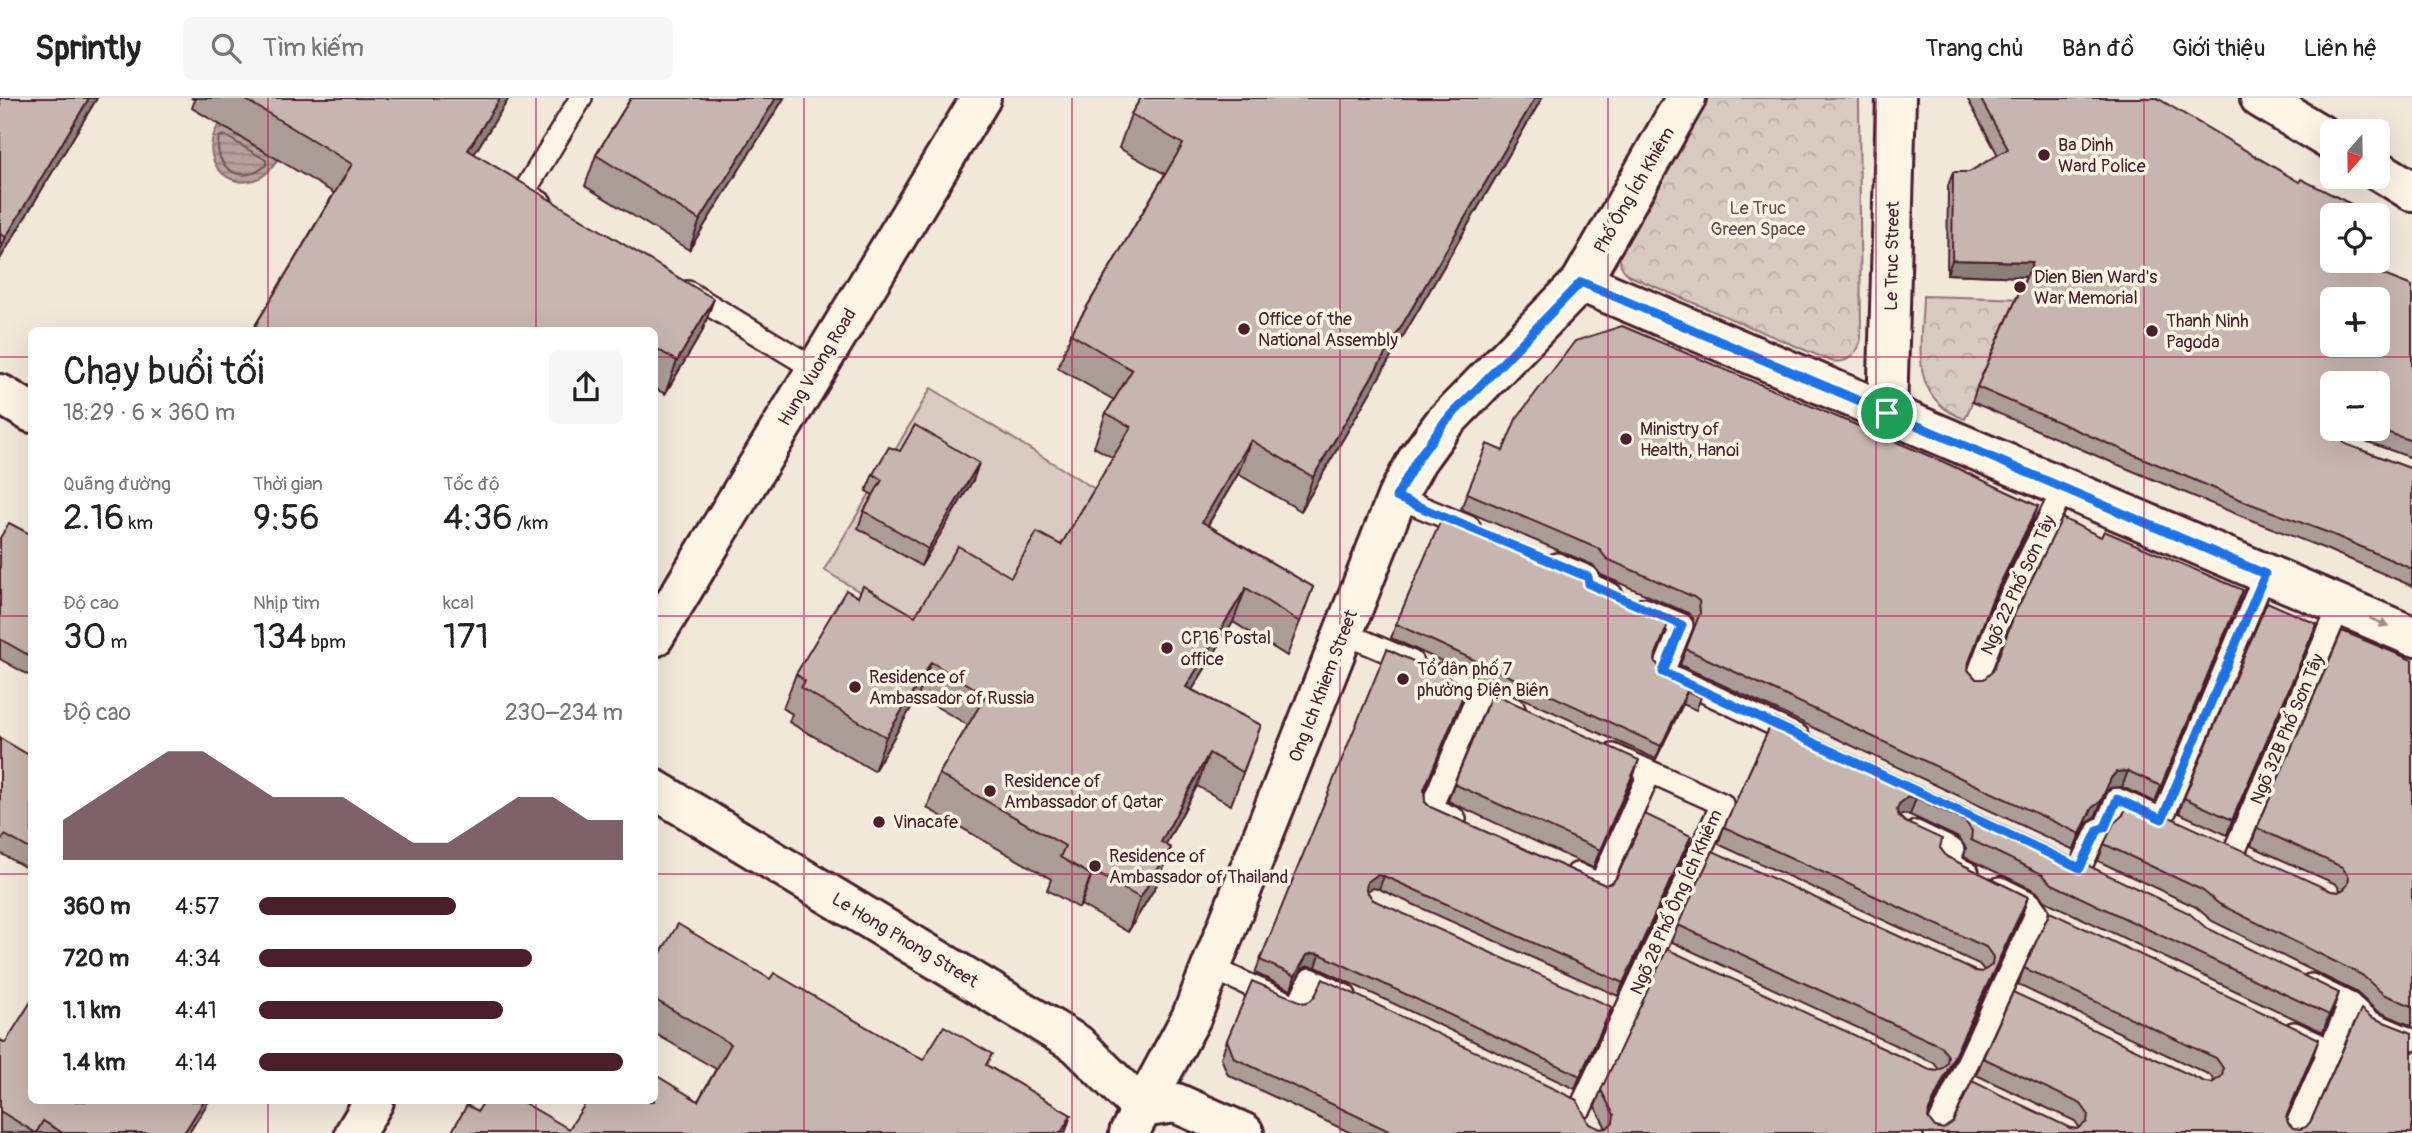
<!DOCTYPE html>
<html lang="vi">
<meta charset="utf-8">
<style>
body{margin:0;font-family:Pangolin,sans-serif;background:#f6f6f6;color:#222;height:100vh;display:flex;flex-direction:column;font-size:26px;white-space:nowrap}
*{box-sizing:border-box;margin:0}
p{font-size:23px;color:#767676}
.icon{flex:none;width:38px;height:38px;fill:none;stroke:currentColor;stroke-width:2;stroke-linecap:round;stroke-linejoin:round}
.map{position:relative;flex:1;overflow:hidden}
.sheet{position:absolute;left:28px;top:229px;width:630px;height:777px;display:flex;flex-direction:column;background:#fff;border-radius:10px;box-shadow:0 7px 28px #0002}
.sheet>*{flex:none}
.needle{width:46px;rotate:200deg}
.tools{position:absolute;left:2320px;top:21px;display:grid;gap:14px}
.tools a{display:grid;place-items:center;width:70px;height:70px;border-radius:10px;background:#fff;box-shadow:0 7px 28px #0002;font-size:35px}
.pin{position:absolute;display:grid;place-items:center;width:60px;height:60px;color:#fff;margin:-30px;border:4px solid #fff;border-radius:50%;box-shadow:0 2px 7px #0007}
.round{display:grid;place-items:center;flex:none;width:74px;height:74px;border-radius:10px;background:#f6f6f6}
.summary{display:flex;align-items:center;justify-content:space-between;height:119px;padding:0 35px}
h1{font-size:38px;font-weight:600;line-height:52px}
.figures{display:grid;grid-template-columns:repeat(3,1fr);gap:10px;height:119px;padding:7px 35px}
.figures div{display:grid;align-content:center}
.figures b{font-size:35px;font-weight:600}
.figures small{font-size:19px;font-weight:400}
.figures p{font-size:19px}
.chart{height:196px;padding:14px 35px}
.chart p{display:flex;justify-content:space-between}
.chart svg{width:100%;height:126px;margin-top:7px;fill:#4a1f2b;opacity:.7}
ul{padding:0 35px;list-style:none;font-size:23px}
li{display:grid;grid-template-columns:112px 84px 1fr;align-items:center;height:52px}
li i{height:18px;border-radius:9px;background:#4a1f2b}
header{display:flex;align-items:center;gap:42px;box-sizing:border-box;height:98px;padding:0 35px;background:#fff;border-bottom:2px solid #e0e0e0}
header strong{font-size:33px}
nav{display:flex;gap:38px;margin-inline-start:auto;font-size:24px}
.search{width:490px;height:63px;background:#f6f6f6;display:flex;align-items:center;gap:18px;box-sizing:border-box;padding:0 24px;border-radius:10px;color:#767676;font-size:26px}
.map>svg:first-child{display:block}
.park{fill:url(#park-crowns);stroke:#917476;stroke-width:2}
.garden{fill:#d8cac0;stroke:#917476;stroke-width:2}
.water{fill:url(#water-rules);stroke:#8b6d6f;stroke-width:2}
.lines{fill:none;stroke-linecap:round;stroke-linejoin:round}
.shore{stroke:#755358;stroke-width:2}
.lane-casing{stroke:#4a1f2b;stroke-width:26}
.street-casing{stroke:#4a1f2b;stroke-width:44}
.secondary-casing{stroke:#4a1f2b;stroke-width:44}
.primary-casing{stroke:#4a1f2b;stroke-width:44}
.lane{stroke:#fcf5e5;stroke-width:21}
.street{stroke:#fcf5e5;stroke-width:38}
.secondary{stroke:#fcf5e5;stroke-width:38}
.primary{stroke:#fcf5e5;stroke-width:38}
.wall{fill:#ab9d96;stroke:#4a1f2b;stroke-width:2;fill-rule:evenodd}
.shaded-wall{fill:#8b7f7a;stroke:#4a1f2b;stroke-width:2}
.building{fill:#c7b6af;stroke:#4a1f2b;stroke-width:2;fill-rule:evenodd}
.oneway{fill:#a38a88}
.route-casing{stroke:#fff;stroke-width:14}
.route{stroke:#1a73e8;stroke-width:9}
.grid{fill:none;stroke:#c2185b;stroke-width:2;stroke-opacity:0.55}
.poi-dot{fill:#4a1f2b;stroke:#fcf5e5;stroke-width:2.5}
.labels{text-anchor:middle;stroke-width:7;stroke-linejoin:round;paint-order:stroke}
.poi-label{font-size:18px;fill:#4a1f2b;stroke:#fcf5e5;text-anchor:start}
.street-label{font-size:18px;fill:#4a1f2b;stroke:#fcf5e5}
.park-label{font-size:18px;fill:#6e4a50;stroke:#fcf5e5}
</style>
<header>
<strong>Sprintly</strong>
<div class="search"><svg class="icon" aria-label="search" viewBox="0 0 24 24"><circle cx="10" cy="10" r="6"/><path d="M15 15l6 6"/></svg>Tìm kiếm</div>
<nav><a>Trang chủ</a><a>Bản đồ</a><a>Giới thiệu</a><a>Liên hệ</a></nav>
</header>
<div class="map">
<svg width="2412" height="1035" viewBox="0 0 2412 1035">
<defs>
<pattern id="park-crowns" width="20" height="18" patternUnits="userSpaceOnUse" patternTransform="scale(1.75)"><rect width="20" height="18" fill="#d8cac0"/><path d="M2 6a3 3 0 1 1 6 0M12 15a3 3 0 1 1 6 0" fill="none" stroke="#bbada5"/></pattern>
<pattern id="water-rules" width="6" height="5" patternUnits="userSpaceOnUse" patternTransform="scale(1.75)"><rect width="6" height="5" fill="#b6a19c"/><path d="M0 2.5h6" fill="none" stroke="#96837f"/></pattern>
</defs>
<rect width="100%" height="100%" fill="#f1e8da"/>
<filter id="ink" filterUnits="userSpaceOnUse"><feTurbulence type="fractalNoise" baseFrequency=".0143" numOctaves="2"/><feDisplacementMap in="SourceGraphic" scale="14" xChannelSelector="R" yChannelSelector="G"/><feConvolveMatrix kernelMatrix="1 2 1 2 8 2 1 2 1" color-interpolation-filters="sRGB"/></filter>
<g filter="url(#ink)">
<g class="park">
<path d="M1708 0H1859L1861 239C1859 256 1848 266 1831 263L1630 178C1621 172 1618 163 1621 152Z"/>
<path d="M1923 198 2029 201 2002 236 1965 321C1907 300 1922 247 1923 198Z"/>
</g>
<polygon class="garden" points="931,290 1100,394 1049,481 971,562 824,472 870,395 876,399 921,468 886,368"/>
<path class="water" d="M219 26 278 61C251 109 190 73 219 26Z"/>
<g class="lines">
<path class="shore" d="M224 37 266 62V67C243 89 212 70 219 39Z"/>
<g class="lane-casing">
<g id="lane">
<polyline points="541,105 524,94 581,0"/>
<polyline points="688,194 815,271"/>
<polyline points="1397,399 1469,429"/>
<polyline points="1557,466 1588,479 1589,486 1611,496"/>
<polyline points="1644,511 1682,527 1663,574 1798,638"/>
<polyline points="1344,535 1412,564"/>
<polyline points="1442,577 1514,611"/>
<polyline points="1975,585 1998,524 2064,390"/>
<polyline points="1455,721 1431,710 1479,595"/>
<polyline points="2162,721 2265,476"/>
<polyline points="1916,734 1953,752 1947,765 1968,775"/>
<polyline points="2234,754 2340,507"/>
<polyline points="2080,770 2098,732 2105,729 2117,701 2153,717"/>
<polyline points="1577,776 1600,787 1650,674"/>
<polyline points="1212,870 1297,909 1310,881 1345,898"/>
<polyline points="2311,887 2350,906 2370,924 2412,942"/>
<polyline points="2294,935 2330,952"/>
<polyline points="1581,1009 1722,706 1613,657"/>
<polyline points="1935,1035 2037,814 2030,805 2000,790"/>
<polyline points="2293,1035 2350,906"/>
</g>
</g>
<g class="street-casing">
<g id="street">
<polyline points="1581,184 2412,538"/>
<polyline points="1887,315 1896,0"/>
<polyline points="355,1035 374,1003"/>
<polyline points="1129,1035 1191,920 1397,399 1417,362 1443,326 1581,184 1686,0"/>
</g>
</g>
<g class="secondary-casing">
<g id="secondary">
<polyline points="0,296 32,315"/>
<polyline points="654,539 981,0"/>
<polyline points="654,691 1077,946 1141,1010"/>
<polyline points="1141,1010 1176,1005 1244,1035"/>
</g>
</g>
<g class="primary-casing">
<g id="primary">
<polyline points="2260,0 2333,44"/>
<polyline points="2378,72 2412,93"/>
</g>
</g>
<use href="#lane" class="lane"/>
<use href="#street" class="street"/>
<use href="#secondary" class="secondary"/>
<use href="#primary" class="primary"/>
</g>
<g class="wall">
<polygon points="0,0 97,0 0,161"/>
<polygon points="191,0 509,0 474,56 702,234 665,296 654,290 654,233 253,233 255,228 334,95 192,10 195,2"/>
<polygon points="631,0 784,0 689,152 585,88 596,57"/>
<polygon points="1141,0 1542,0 1301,413 1238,376 1208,427 1313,489 1287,558 1233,524 1192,592 1261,627 1231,707 1197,688 1166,746 1159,783 1128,834 1081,807 1079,810 1047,792 1051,781 927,710 939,676 968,627 918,598 874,673 789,624 792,616 783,610 796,576 858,499 915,518 1011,479 1061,447 1113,360 1094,349 1106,315 1114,302 1058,270 1071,236 1165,76 1119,50 1131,16"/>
<path d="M1969 0H2157L2333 163 2412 188V360L2349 337 2339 338 2345 346 2412 371V488L2323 450 2246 420 2104 361 1972 304 1977 289 2026 179 1947 176 1948 88 1953 74H1969L1998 57 1968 2ZM2378 285V331H2333Z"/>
<polygon points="900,353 979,365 973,382 921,468 858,430 864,413 873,397 866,393 873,376"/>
<polygon points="1503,353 2038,408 2032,424 1986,518 1969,565 1968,572 1976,581 1984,581 2237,508 2155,704 2122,689 2110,690 2105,696 2095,719 2086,726 2074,752 1680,567 1694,530 1693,520 1688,515 1601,477 1593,467 1461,411 1467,395"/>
<polygon points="32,437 32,579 0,561 0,440"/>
<polygon points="1589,485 1656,557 1655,563 1662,573 1704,592 1696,612 1683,606 1656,661 1391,540 1396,526"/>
<polygon points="2312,540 2227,737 2179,715 2184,700"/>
<polygon points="2412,562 2412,928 2377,913 2356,894 2212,823 2196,809 2098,763 2104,746 2331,793 2338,794 2341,793 2336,786 2251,748 2257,730"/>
<polygon points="1467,588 1424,693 1425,704 1430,709 1605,787 1687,751 1618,898 1379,791 1372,790 1367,793 1373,802 1607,922 1575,991 1316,869 1308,868 1302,871 1291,892 1255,875 1260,862"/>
<polygon points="1774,620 2205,829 2333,912 2323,934 2045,803 2036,793 1964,759 1966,750 1959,740 1910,717 1902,716 1899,718 1905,724 1940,750 1947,759 2028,799 2022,816 1929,1018 1928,1020 1935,1029 1943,1031 2070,1030 2077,1031 2079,1029 2075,1023 1976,977 1983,960 2212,985 2214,983 2210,977 2018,887 2024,870 2313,958 2287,1020 2288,1025 2293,1030 2300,1031 2412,1035 1351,1035 1228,977 1221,960 1227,942 1589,1026 1600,1031 1606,1030 1595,1009 1601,992 1939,972 1934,965 1672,844 1678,827 1975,873 1982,874 1984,872 1979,866 1718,746 1724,729"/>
<polygon points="0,640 32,659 32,773 0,755"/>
<polygon points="1633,680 1593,770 1448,703 1454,686"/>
<polygon points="654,866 770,881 923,962 988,968 1071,1017 1065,1035 451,1035 478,1013 569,1031 698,1003 716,971 654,935"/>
<polygon points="0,942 189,1035 0,1035"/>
</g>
<g class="shaded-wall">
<polygon points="89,0 97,0 0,161 0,154 6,139"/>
<polygon points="500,0 509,0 456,85 468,52"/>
<polygon points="776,0 784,0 689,152 700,122"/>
<polygon points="1535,0 1542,0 1301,413 1313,379"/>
<polygon points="1952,162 2033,164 2027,179 1947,176"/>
<polygon points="714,201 702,234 665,296 677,263"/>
<polygon points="2338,331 2351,331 2349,337 2337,339"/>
<polygon points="1251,342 1238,376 1190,457 1202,424"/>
<polygon points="979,365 973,382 921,468 928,451"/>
<polygon points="2038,408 2032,424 1986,518 1992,502"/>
<polygon points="1246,490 1233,524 1174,622 1186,589"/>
<polygon points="2243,492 2237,508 2155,704 2161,688"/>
<polygon points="2317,526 2312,540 2227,737 2232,722"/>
<polygon points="931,564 918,598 874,673 886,639"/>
<polygon points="1687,593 1683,606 1656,661 1661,648"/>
<polygon points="1209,655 1197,688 1149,777 1161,744"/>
<polygon points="1639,662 1633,680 1593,770 1600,752"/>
<polygon points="2128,673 2122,689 2110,690 2105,696 2095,719 2086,726 2074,752 2080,736 2092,710 2111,680 2116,674"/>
<polygon points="1908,699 1916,700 1910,717 1902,716 1892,723 1899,706"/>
<polygon points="1691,738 1687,751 1618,898 1623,885"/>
<polygon points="1171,750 1159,783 1128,834 1140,800"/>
<polygon points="1093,773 1081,807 1079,810 1091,777"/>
<polygon points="1377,777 1384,778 1379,791 1372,790 1362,797 1367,784"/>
<polygon points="2028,799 2022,816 1923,1030 1929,1012"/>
<polygon points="1313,855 1320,856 1316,869 1308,868 1302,871 1291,892 1295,878 1307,857"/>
<polygon points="2339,895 2333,912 2323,934 2329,917"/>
<polygon points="1612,909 1607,922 1575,991 1580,978"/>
<polygon points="2319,941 2313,958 2280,1035 2286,1019"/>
<polygon points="204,1003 209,1003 189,1035 184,1035"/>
<polygon points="1071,1017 1065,1035 1061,1035"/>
</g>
<g class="building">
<polygon points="0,0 89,0 6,139 0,136"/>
<polygon points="243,0 500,0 468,52 714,201 677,263 654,249 654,233 262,233 262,232 255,228 352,66"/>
<polygon points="631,0 776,0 700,122 596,57"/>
<polygon points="1141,0 1535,0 1313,379 1251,342 1202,424 1313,489 1300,524 1246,490 1186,589 1261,627 1243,674 1209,655 1161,744 1171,750 1140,800 1093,773 1091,777 1060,759 1065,748 939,676 986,597 931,564 886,639 801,590 805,583 796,576 846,492 858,499 863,488 915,518 958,448 1011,479 1037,434 1061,447 1131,329 1106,315 1132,272 1071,236 1183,46 1131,16"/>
<path d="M1980 0H2157L2299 84 2301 81 2365 113 2363 117H2333V163H2348L2412 188V343L2378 331V285H2333V331H2338V337L2345 346 2412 371V471L2329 435 2251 406 2109 346 1977 289 2033 164 1952 162 1953 74H1969L2008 51ZM2333 201H2378V247H2333Z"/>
<polygon points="1622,228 1946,365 2038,408 1992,502 1969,564 1968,572 1976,581 1984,581 1993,573 2016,513 2062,420 2101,439 2104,433 2243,492 2161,688 2128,673 2116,674 2111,680 2101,703 2092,710 2080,736 1686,551 1700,515 1699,503 1694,499 1607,461 1599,451 1467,395 1487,346 1503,353 1516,321 1575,243"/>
<polygon points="915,327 979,365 928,451 864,413 882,382 873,376 889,349 900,353"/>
<polygon points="1443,417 1581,475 1589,485 1670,521 1656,556 1655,563 1662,573 1704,592 1700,599 1687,593 1661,648 1396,526"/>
<polygon points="9,425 32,437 32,559 0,541 0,440"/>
<polygon points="2267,504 2317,526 2232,722 2184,700"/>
<polygon points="2342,533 2412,562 2412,908 2383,896 2362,877 2219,806 2202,792 2104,746 2114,725 2123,717 2130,701 2331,793 2338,794 2344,791 2348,786 2349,779 2342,769 2257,730"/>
<polygon points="1387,551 1467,588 1424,692 1425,704 1430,709 1605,787 1612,785 1617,779 1645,716 1691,738 1623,885 1384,778 1377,777 1367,784 1366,792 1373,802 1612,909 1580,978 1320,856 1313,855 1307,857 1295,878 1260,862"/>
<polygon points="1492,595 1639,662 1600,752 1454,686"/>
<polygon points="1774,620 2189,815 2205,829 2339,895 2329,917 2052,786 2042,776 1971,742 1972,733 1965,723 1916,700 1908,699 1899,706 1897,712 1899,719 1905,724 1942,741 1940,750 1947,759 2028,799 1929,1012 1928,1020 1935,1029 1943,1031 1953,1024 1972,983 2070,1030 2077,1031 2087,1024 2088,1016 2081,1006 1983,960 2013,894 2205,984 2212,985 2222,978 2223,970 2216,960 2024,870 2050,814 2319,941 2286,1019 2288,1025 2293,1030 2300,1031 2306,1029 2311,1023 2361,911 2371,919 2412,935 2412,1035 1393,1035 1234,960 1227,942 1252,883 1304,905 1310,903 1315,898 1323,881 1577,1002 1589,1026 1600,1031 1607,1030 1613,1024 1614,1017 1601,992 1667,851 1930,972 1937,973 1943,970 1947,965 1948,958 1941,948 1678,827 1713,753 1975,873 1982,874 1992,867 1993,859 1986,849 1724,729"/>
<polygon points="0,640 32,659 32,752 5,737 0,744"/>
<polygon points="678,826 770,881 774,875 923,962 944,928 992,956 986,967 1071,1017 1061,1035 451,1035 467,1007 478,1013 484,1003 521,1003 569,1031 587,1003 654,1003 654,976 698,1003 731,946 654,901 654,866"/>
<polygon points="32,902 32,1003 204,1003 184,1035 63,1035 43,1023 36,1035 0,1013 0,942 5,945"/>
</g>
<defs><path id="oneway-solid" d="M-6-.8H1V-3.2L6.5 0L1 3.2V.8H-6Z" transform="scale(1.75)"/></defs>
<use class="oneway" href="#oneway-solid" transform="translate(2379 524) rotate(23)"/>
</g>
<g class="lines" filter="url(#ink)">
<g class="route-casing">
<polygon id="route" points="1581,184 2265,476 2162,721 2117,701 2105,729 2098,732 2080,770 1663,574 1682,527 1589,486 1588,479 1396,399 1417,362 1443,326"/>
</g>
<use href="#route" class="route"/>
</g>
<path class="grid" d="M268 0V233M536 0V233M804 0V1035M1072 0V1035M1340 0V1035M1608 0V1035M1876 0V1035M2144 0V1035M0 259H32M654 259H2412M0 518H32M654 518H2412M0 776H32M654 776H2412M268 1003V1035M536 1003V1035"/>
<g class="poi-dot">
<circle cx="2044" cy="57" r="7"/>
<circle cx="2020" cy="189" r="7"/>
<circle cx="1244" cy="231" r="7"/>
<circle cx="2152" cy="233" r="7"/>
<circle cx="1626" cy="341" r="7"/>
<circle cx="1167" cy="550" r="7"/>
<circle cx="1403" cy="581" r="7"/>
<circle cx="855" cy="589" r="7"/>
<circle cx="990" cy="693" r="7"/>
<circle cx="879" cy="724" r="7"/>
<circle cx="1095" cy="768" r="7"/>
</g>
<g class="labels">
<g class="poi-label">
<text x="2058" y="53">Ba Dinh<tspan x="2058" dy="21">Ward Police</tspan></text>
<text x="2034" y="185">Dien Bien Ward's<tspan x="2034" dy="21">War Memorial</tspan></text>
<text x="1258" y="227">Office of the<tspan x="1258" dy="21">National Assembly</tspan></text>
<text x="2166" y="229">Thanh Ninh<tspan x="2166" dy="21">Pagoda</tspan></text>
<text x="1640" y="337">Ministry of<tspan x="1640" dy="21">Health, Hanoi</tspan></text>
<text x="1181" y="546">CP16 Postal<tspan x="1181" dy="21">office</tspan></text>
<text x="1417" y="577">Tổ dân phố 7<tspan x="1417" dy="21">phường Điện Biên</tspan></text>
<text x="869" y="585">Residence of<tspan x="869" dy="21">Ambassador of Russia</tspan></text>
<text x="1004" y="689">Residence of<tspan x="1004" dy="21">Ambassador of Qatar</tspan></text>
<text x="893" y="730">Vinacafe</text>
<text x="1109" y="764">Residence of<tspan x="1109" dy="21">Ambassador of Thailand</tspan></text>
</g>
<g class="street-label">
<text transform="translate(1634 92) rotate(-60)" y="6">Phố Ông Ích Khiêm</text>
<text transform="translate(1892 158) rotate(-89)" y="6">Le Truc Street</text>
<text transform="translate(817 269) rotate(-59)" y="6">Hung Vuong Road</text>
<text transform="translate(2018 487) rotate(-65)" y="6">Ngõ 22 Phố Sơn Tây</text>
<text transform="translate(1323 588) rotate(-69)" y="6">Ong Ich Khiem Street</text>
<text transform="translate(2287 631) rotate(-67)" y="6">Ngõ 32B Phố Sơn Tây</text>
<text transform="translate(1676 804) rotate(-66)" y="6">Ngõ 28 Phố Ông Ích Khiêm</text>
<text transform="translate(905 842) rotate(31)" y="6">Le Hong Phong Street</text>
</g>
<g class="park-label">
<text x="1758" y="116">Le Truc<tspan x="1758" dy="21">Green Space</tspan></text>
</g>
</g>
</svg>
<div class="tools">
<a><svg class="needle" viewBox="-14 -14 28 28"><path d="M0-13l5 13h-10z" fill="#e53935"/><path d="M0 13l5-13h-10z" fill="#767676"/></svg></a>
<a><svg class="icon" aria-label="locate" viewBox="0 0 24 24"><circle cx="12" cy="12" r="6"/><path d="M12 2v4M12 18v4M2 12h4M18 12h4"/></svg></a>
<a>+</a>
<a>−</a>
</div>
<div class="pin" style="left:1887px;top:315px;background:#1e9e55"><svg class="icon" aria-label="arrive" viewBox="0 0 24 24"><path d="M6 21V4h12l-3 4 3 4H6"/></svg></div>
<section class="sheet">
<div class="summary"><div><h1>Chạy buổi tối</h1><p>18:29 · 6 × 360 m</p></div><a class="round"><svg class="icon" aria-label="share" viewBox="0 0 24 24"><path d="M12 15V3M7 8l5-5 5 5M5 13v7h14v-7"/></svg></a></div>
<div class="figures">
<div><p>Quãng đường</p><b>2.16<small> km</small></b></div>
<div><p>Thời gian</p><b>9:56</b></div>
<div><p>Tốc độ</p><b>4:36<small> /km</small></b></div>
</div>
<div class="figures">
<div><p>Độ cao</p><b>30<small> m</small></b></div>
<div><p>Nhịp tim</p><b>134<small> bpm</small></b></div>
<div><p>kcal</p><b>171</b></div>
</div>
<div class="chart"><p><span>Độ cao</span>230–234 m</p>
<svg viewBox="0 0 160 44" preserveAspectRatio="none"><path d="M0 44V30L10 22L20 14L30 6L40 6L50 14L60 22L70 22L80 22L90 30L100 38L110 38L120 30L130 22L140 22L150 30L160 30V44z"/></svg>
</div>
<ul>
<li><b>360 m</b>4:57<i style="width:54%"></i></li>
<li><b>720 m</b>4:34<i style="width:75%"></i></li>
<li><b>1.1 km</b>4:41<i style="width:67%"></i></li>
<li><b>1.4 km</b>4:14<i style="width:100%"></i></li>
</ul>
</section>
</div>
